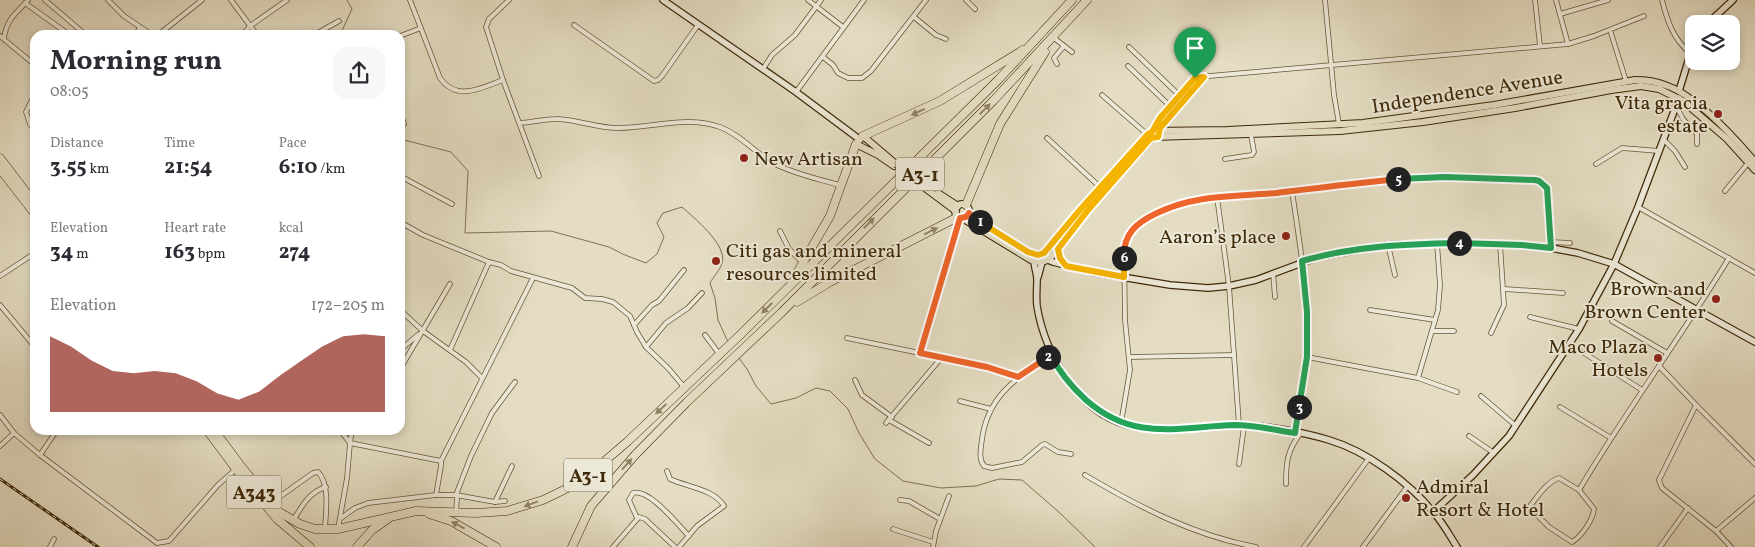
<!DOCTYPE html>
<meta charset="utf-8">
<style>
body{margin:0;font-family:Vollkorn,serif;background:#f7f7f7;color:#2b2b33;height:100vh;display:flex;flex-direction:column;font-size:19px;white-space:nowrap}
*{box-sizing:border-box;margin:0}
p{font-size:16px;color:#7c7c81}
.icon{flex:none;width:28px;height:28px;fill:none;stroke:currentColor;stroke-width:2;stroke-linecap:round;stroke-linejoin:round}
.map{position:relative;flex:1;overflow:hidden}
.side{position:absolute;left:30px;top:30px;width:375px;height:405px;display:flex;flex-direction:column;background:#fff;border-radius:15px;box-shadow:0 2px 8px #0003}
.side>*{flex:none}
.controls{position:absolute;left:1685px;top:15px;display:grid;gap:10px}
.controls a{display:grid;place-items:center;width:55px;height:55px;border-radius:10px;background:#fff;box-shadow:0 2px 8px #0003;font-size:25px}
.pin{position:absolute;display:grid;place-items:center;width:42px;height:42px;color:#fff;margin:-51px -21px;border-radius:50% 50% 50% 0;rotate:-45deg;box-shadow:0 0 5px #0007}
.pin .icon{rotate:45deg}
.km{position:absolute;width:25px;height:25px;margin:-12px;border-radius:50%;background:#222;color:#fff;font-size:14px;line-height:25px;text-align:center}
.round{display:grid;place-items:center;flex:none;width:52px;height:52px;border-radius:15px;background:#f7f7f7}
.summary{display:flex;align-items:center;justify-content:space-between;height:85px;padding:0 20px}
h1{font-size:28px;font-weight:700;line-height:38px}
.stats{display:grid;grid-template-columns:repeat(3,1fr);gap:8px;height:85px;padding:5px 20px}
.stats div{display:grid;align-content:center}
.stats b{font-size:21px;font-weight:700}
.stats small{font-size:14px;font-weight:400}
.stats p{font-size:14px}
.chart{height:140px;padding:10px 20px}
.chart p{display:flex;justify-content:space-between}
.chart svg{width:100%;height:90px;margin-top:5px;fill:#8f2418;opacity:.7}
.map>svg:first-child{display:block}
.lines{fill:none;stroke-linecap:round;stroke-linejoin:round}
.stream{stroke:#807052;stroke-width:1}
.street-casing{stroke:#685637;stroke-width:5.5}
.secondary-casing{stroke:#3e2908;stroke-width:8}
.primary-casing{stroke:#3e2908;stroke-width:8}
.highway-casing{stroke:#3e2908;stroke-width:9}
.street{stroke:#ede9d8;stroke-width:4}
.secondary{stroke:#ede9d8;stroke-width:5.5}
.primary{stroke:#e4ddc3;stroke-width:6}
.highway{stroke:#e4ddc3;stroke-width:8}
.rail-casing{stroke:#3e2908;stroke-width:3}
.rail{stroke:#ede9d8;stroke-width:1;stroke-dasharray:4;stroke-linecap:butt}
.primary-bridge-casing{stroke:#3e2908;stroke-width:8;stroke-linecap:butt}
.primary-bridge{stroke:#e4ddc3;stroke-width:6}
.oneway{fill:#918366}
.split-1-casing{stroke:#fff;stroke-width:10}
.split-2-casing{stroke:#fff;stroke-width:10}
.split-3-casing{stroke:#fff;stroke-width:10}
.split-4-casing{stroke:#fff;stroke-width:10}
.split-5-casing{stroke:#fff;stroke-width:10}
.split-6-casing{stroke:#fff;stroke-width:10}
.split-7-casing{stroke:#fff;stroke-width:10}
.split-1{stroke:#f5b400;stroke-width:6}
.split-2{stroke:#f0652b;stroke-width:6}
.split-3{stroke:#22a559;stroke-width:6}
.split-4{stroke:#22a559;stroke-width:6}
.split-5{stroke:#22a559;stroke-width:6}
.split-6{stroke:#f0652b;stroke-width:6}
.split-7{stroke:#f5b400;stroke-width:6}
.poi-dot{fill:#8f2418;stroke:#ede9d8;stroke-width:2}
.labels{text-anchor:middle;stroke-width:4;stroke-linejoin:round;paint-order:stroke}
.shield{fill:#ede9d8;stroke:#726346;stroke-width:1}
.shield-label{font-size:19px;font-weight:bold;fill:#3e2908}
.street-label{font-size:20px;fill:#3e2908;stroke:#ede9d8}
.poi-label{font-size:20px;fill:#3e2908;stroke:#ede9d8;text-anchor:end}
</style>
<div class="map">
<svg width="1755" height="547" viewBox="0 0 1755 547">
<rect width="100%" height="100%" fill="#e4ddc3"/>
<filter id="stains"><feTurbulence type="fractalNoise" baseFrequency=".004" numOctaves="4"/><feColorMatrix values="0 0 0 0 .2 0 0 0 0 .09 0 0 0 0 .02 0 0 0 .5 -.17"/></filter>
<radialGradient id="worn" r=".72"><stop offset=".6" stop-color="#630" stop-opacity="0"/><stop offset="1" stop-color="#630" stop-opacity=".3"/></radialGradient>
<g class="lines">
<g class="stream">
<polyline points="340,35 352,9 347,0"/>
<path d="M400 139 451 152 468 171 465 233 551 231 609 247 625 255 646 263 657 254 664 237 657 223 663 213 682 207C693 217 728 245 722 263 721 269 713 277 710 283L715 298 718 320 728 342"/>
<polyline points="739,358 747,369 756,386 771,404 796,398 816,388 830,391 848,409 859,433 875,459 903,481 941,488 976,486 999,479 1022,480 1061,514 1095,547"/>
</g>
<g class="street-casing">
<g id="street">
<polyline points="45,0 86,35"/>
<polyline points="108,0 124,16 152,35"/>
<polyline points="231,0 257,35"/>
<path d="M410 0 440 78C457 102 481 88 503 80"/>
<polyline points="509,0 489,19 486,27 503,80 539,176"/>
<polyline points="808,0 843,27"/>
<polyline points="966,0 975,9"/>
<polyline points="1325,0 1334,95 1339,124"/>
<polyline points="1535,0 1540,46"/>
<polyline points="1556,0 1568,44"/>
<path d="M1662 0C1667 20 1673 39 1690 53"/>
<polyline points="25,3 67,33"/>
<polyline points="1560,14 1608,0"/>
<polyline points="914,17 936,35 946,39"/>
<polyline points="574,25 654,81 658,80 662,76 698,25"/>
<polyline points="1611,33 1626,81"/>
<polyline points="136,35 140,27"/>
<polyline points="158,35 202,0"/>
<polyline points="242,35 250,26 287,0"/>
<polyline points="314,35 339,21"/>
<polyline points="0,36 35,65"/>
<polyline points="400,36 421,28"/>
<path d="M4 38C7 18 16 14 28 0"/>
<polyline points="1054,38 1072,52"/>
<polyline points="1129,47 1179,95"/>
<polyline points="823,57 833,65 838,73 848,78 862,78 871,71 926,0"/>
<polyline points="1057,64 1054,58 1064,46"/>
<polyline points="1128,66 1170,106"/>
<polyline points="763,69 772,55 795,35 821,0"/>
<polyline points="796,92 864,0"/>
<polyline points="35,94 26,112 30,124 35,129"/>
<polyline points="1102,95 1149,136"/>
<polyline points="1676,106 1683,119 1697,134 1697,144"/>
<polyline points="400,110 404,124"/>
<path d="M520 123C532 122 546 119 558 119 578 120 598 128 618 128 652 128 687 115 720 127 741 135 754 152 773 163 794 174 819 179 842 186"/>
<polyline points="1159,130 1204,77"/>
<polyline points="1153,133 1160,118 1192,81 1198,77 1568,44 1594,36 1644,16"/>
<polyline points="1047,138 1100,187"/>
<polyline points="1664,140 1675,151 1685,167"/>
<polyline points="1225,159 1252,155 1254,152 1251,135"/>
<polyline points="1596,164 1622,148 1659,151"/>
<polyline points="400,176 452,204"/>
<polyline points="1725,191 1748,163"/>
<polyline points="1217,197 1229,286 1239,425"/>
<polyline points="1638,207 1755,273"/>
<polyline points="400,222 423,235 489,262 501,265 511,271 572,288 585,298 602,299 613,302 630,316 637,332 646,347 668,368 684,387"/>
<polyline points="780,231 789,249 803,263"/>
<polyline points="1551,242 1570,243"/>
<polyline points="1388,245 1395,275"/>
<polyline points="1273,273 1275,297"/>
<polyline points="0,276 35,253"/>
<polyline points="1504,289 1563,293"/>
<polyline points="0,305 35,347"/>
<polyline points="400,310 423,331 466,362 482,378"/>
<polyline points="1370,310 1435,320"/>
<polyline points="1530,317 1579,329"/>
<polyline points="1612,321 1667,353"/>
<polyline points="634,325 652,305 659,301 684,270"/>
<polyline points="1432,331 1454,331"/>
<polyline points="1491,333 1504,305 1500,244"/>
<polyline points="705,335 720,355"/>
<polyline points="847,338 987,367 1018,377"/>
<polyline points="1570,344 1642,390"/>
<polyline points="646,347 666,323 688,308 702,293"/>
<polyline points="400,350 419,334"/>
<polyline points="450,350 489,262"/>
<polyline points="920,353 960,218"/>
<path d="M1051 355C1017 378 988 395 982 439 981 449 978 458 984 466L992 468 1022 462 1042 445 1045 444 1058 452 1071 454"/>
<polyline points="1130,357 1234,355"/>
<polyline points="1307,357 1418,378 1457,392"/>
<polyline points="1659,366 1696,405 1755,464"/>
<polyline points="400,369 450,284"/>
<polyline points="1418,378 1438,310 1440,285 1437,243"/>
<polyline points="855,380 862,395 892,417"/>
<polyline points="1481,396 1516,426"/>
<polyline points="960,401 991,409"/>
<polyline points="1696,405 1659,480 1662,488 1716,531 1731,547"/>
<polyline points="1560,407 1611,438"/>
<polyline points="0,415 14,433 40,455 157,543 169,541 218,485 236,469"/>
<polyline points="889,420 929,443"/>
<polyline points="886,423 942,357"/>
<polyline points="1121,423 1130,370 1125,320 1124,246 1133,229 1144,220 1154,215 1188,201 1217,197 1292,191"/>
<polyline points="352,430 350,443 441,461"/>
<path d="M1295 433C1298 407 1306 382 1307 356 1310 301 1300 246 1292 191L1407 178 1445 177 1539 181 1547 188 1551 248"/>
<polyline points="1469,436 1494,453"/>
<polyline points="0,446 14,433"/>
<polyline points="40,455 57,430"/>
<polyline points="1239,464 1244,426"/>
<path d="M667 471 670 479C687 487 714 489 724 506L697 526 679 547"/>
<path d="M1085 475C1139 507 1195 536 1256 547"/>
<path d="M1559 478 1579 490 1594 509C1593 520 1581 537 1572 542L1549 527 1530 508V506C1538 496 1547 482 1559 478Z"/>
<path d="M1286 484C1286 463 1287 451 1300 434"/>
<path d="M1579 490C1626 411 1681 337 1729 258"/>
<polyline points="900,500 909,501 940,519"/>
<polyline points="505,501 495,502 456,495 471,456 492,413 515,382"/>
<polyline points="495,502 512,466"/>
<path d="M271 503 313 473 318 472C330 484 326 512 325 528"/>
<polyline points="456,512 457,498 456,495 436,495 441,466 441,461 533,278"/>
<polyline points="341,518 355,508 368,503 436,495"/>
<path d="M637 518 629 500 633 493C649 488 678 525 689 536"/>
<path d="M293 521C301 507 310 491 326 487"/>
<polyline points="338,529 347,478 350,443 340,430"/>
<polyline points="893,529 933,542"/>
<polyline points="1716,531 1755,498"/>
<polyline points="50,547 54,539"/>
<polyline points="613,547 639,517 645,519 675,547"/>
<polyline points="933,547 936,531 949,496"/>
<polyline points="1304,547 1369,458"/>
<polyline points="1363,547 1407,487"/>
<polyline points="1660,547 1688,508"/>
</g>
</g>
<g class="secondary-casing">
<g id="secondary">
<polyline points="663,0 796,92 859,139"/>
<polyline points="1707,24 1733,0"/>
<polyline points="1679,91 1694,42"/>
<polyline points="1058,249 1060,258 1066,266"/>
<polyline points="1044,253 1048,260 1053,262 1092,272 1170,285 1208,288 1229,286 1256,280 1318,257 1388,245 1462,243 1522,245 1551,248 1578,253 1614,264 1755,342"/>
<path d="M1034 257C1033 265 1037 272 1037 280 1037 289 1036 297 1037 306 1045 357 1082 419 1137 427 1170 432 1202 426 1235 425 1263 425 1303 432 1329 440 1366 451 1409 482 1434 513 1443 523 1450 536 1457 547"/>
<polyline points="1038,277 1042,262 1041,254"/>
<polyline points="1433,512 1473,475 1509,436 1579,329 1614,264 1638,207 1679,98"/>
</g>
</g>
<g class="primary-casing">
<g id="primary">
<polyline points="894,166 878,155 856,144 863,136 896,164"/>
<polyline points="925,188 956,211"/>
<polyline points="938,193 958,206"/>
<circle cx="962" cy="211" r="7"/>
<path d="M969 213 984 224 1028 252C1036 255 1041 255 1047 250L1079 211 1148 134 1153 131 1228 130 1363 123 1494 105 1635 80C1645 80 1655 81 1665 85 1696 95 1734 137 1755 162"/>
<polyline points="962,218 1031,260 1036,262 1045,261 1052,256 1088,210 1153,137 1340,131 1423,122 1515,108 1611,90 1641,86 1659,89 1683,101 1727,139 1755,170"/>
</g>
</g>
<g class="highway-casing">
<g id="highway">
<polyline points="863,136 940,101 1023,50"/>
<polyline points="0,158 35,204"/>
<polyline points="0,169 35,214"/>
<polyline points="966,205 1000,124 1045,52"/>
<polyline points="794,278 830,216 856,144"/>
<polyline points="797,302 830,282 958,217"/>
<polyline points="207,430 236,469 277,519 310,547"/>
<polyline points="214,430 240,465 279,512 300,524 315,529 338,529 416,511 476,513 507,511 543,500 572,486 592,472 627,442 740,335 998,80 1072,0"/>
<polyline points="429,514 451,521 496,547"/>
<polyline points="357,547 372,530 388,519"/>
<polyline points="572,547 591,506 635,455 687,402 781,313 993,101 1087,0"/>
</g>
</g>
<use href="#street" class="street"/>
<use href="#secondary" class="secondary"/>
<use href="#primary" class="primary"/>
<use href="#highway" class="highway"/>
<g class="rail-casing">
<polyline id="rail" points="0,479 98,547"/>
</g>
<use href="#rail" class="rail"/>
<g class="primary-bridge-casing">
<polyline id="primary-bridge" points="896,164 927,186"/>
</g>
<use href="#primary-bridge" class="primary-bridge"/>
</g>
<defs><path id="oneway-solid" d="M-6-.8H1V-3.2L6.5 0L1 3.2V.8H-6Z" transform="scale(1.25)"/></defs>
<g class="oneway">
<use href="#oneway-solid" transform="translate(985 109) rotate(-45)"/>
<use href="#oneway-solid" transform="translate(918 112) rotate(155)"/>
<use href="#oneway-solid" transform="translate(869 223) rotate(-45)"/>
<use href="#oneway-solid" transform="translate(931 231) rotate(-26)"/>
<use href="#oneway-solid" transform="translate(767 308) rotate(135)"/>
<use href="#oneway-solid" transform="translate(661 409) rotate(137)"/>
<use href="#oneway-solid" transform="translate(627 464) rotate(-48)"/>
<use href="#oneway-solid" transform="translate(531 504) rotate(160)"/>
<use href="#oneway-solid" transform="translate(458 525) rotate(-152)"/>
</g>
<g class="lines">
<g class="split-1-casing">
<polyline id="split-1" points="980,222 1028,252 1038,255 1044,253 1079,211 1148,134 1152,132 1160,118 1195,78"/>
</g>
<g class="split-2-casing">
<polyline id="split-2" points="980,222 969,213 966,217 960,218 920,353 987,367 1018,377 1048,357"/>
</g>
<g class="split-3-casing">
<path id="split-3" d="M1048 357 1051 355C1059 372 1072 387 1086 400 1134 442 1177 427 1234 425 1255 425 1275 430 1295 433L1299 407"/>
</g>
<g class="split-4-casing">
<path id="split-4" d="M1299 407 1307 357V312L1302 261C1354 246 1406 244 1459 243"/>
</g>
<g class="split-5-casing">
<polyline id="split-5" points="1398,179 1445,177 1535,180 1539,181 1547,188 1551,248 1522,245 1459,243"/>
</g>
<g class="split-6-casing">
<path id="split-6" d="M1124 258C1123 234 1136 223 1157 213 1197 194 1234 197 1276 193 1317 188 1357 183 1398 179"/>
</g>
<g class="split-7-casing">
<polyline id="split-7" points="1124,258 1124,277 1066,266 1060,258 1058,249 1088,210 1151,138 1158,137 1160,128 1204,77 1195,78"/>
</g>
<use href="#split-1" class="split-1"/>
<use href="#split-2" class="split-2"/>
<use href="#split-3" class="split-3"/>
<use href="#split-4" class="split-4"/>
<use href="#split-5" class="split-5"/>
<use href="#split-6" class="split-6"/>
<use href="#split-7" class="split-7"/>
</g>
<g class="poi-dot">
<circle cx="1718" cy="114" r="5"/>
<circle cx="744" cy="158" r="5"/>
<circle cx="1286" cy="236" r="5"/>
<circle cx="716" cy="261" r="5"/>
<circle cx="1716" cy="299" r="5"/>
<circle cx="1658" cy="358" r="5"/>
<circle cx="1406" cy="498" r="5"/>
</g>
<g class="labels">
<g class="shield">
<rect x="896" y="157.5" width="48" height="33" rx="4"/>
<rect x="564" y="458.5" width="48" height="33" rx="4"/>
<rect x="226.5" y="475.5" width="55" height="33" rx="4"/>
</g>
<g class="shield-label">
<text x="920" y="181">A3-1</text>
<text x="588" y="482">A3-1</text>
<text x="254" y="499">A343</text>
</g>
<g class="street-label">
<text transform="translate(1467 91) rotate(-9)" y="7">Independence Avenue</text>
</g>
<g class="poi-label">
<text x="1708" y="109">Vita gracia<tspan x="1708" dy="23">estate</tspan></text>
<text x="754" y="165" text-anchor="start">New Artisan</text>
<text x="1276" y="243">Aaron’s place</text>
<text x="726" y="257" text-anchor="start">Citi gas and mineral<tspan x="726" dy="23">resources limited</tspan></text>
<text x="1706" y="295">Brown and<tspan x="1706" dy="23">Brown Center</tspan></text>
<text x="1648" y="353">Maco Plaza<tspan x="1648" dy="23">Hotels</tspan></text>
<text x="1416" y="493" text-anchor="start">Admiral<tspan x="1416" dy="23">Resort &amp; Hotel</tspan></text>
</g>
</g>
<rect width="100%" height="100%" filter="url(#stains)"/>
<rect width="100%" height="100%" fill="url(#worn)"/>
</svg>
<div class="controls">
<a><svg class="icon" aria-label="layers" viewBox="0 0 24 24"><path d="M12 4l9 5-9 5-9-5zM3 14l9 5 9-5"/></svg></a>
</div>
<div class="pin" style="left:1195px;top:78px;background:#1e9e55"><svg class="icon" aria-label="arrive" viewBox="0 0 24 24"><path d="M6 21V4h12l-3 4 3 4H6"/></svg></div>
<b class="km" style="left:980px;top:222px">1</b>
<b class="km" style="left:1048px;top:357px">2</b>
<b class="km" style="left:1299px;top:407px">3</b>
<b class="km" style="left:1459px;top:243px">4</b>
<b class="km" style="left:1398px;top:179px">5</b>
<b class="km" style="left:1124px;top:258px">6</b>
<section class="side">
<div class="summary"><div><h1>Morning run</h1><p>08:05</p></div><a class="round"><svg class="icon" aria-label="share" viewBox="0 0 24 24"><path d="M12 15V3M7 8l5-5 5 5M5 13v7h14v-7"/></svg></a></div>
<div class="stats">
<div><p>Distance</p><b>3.55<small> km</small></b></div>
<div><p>Time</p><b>21:54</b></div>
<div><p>Pace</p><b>6:10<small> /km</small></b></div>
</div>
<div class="stats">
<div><p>Elevation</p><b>34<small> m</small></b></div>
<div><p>Heart rate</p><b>163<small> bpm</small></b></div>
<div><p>kcal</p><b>274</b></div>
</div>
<div class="chart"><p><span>Elevation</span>172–205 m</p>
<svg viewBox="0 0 160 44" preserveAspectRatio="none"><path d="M0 44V7L10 12L20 19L30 24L40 25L50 24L60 25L70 29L80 35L90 38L100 34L110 26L120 19L130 12L140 7L150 6L160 7V44z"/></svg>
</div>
</section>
</div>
